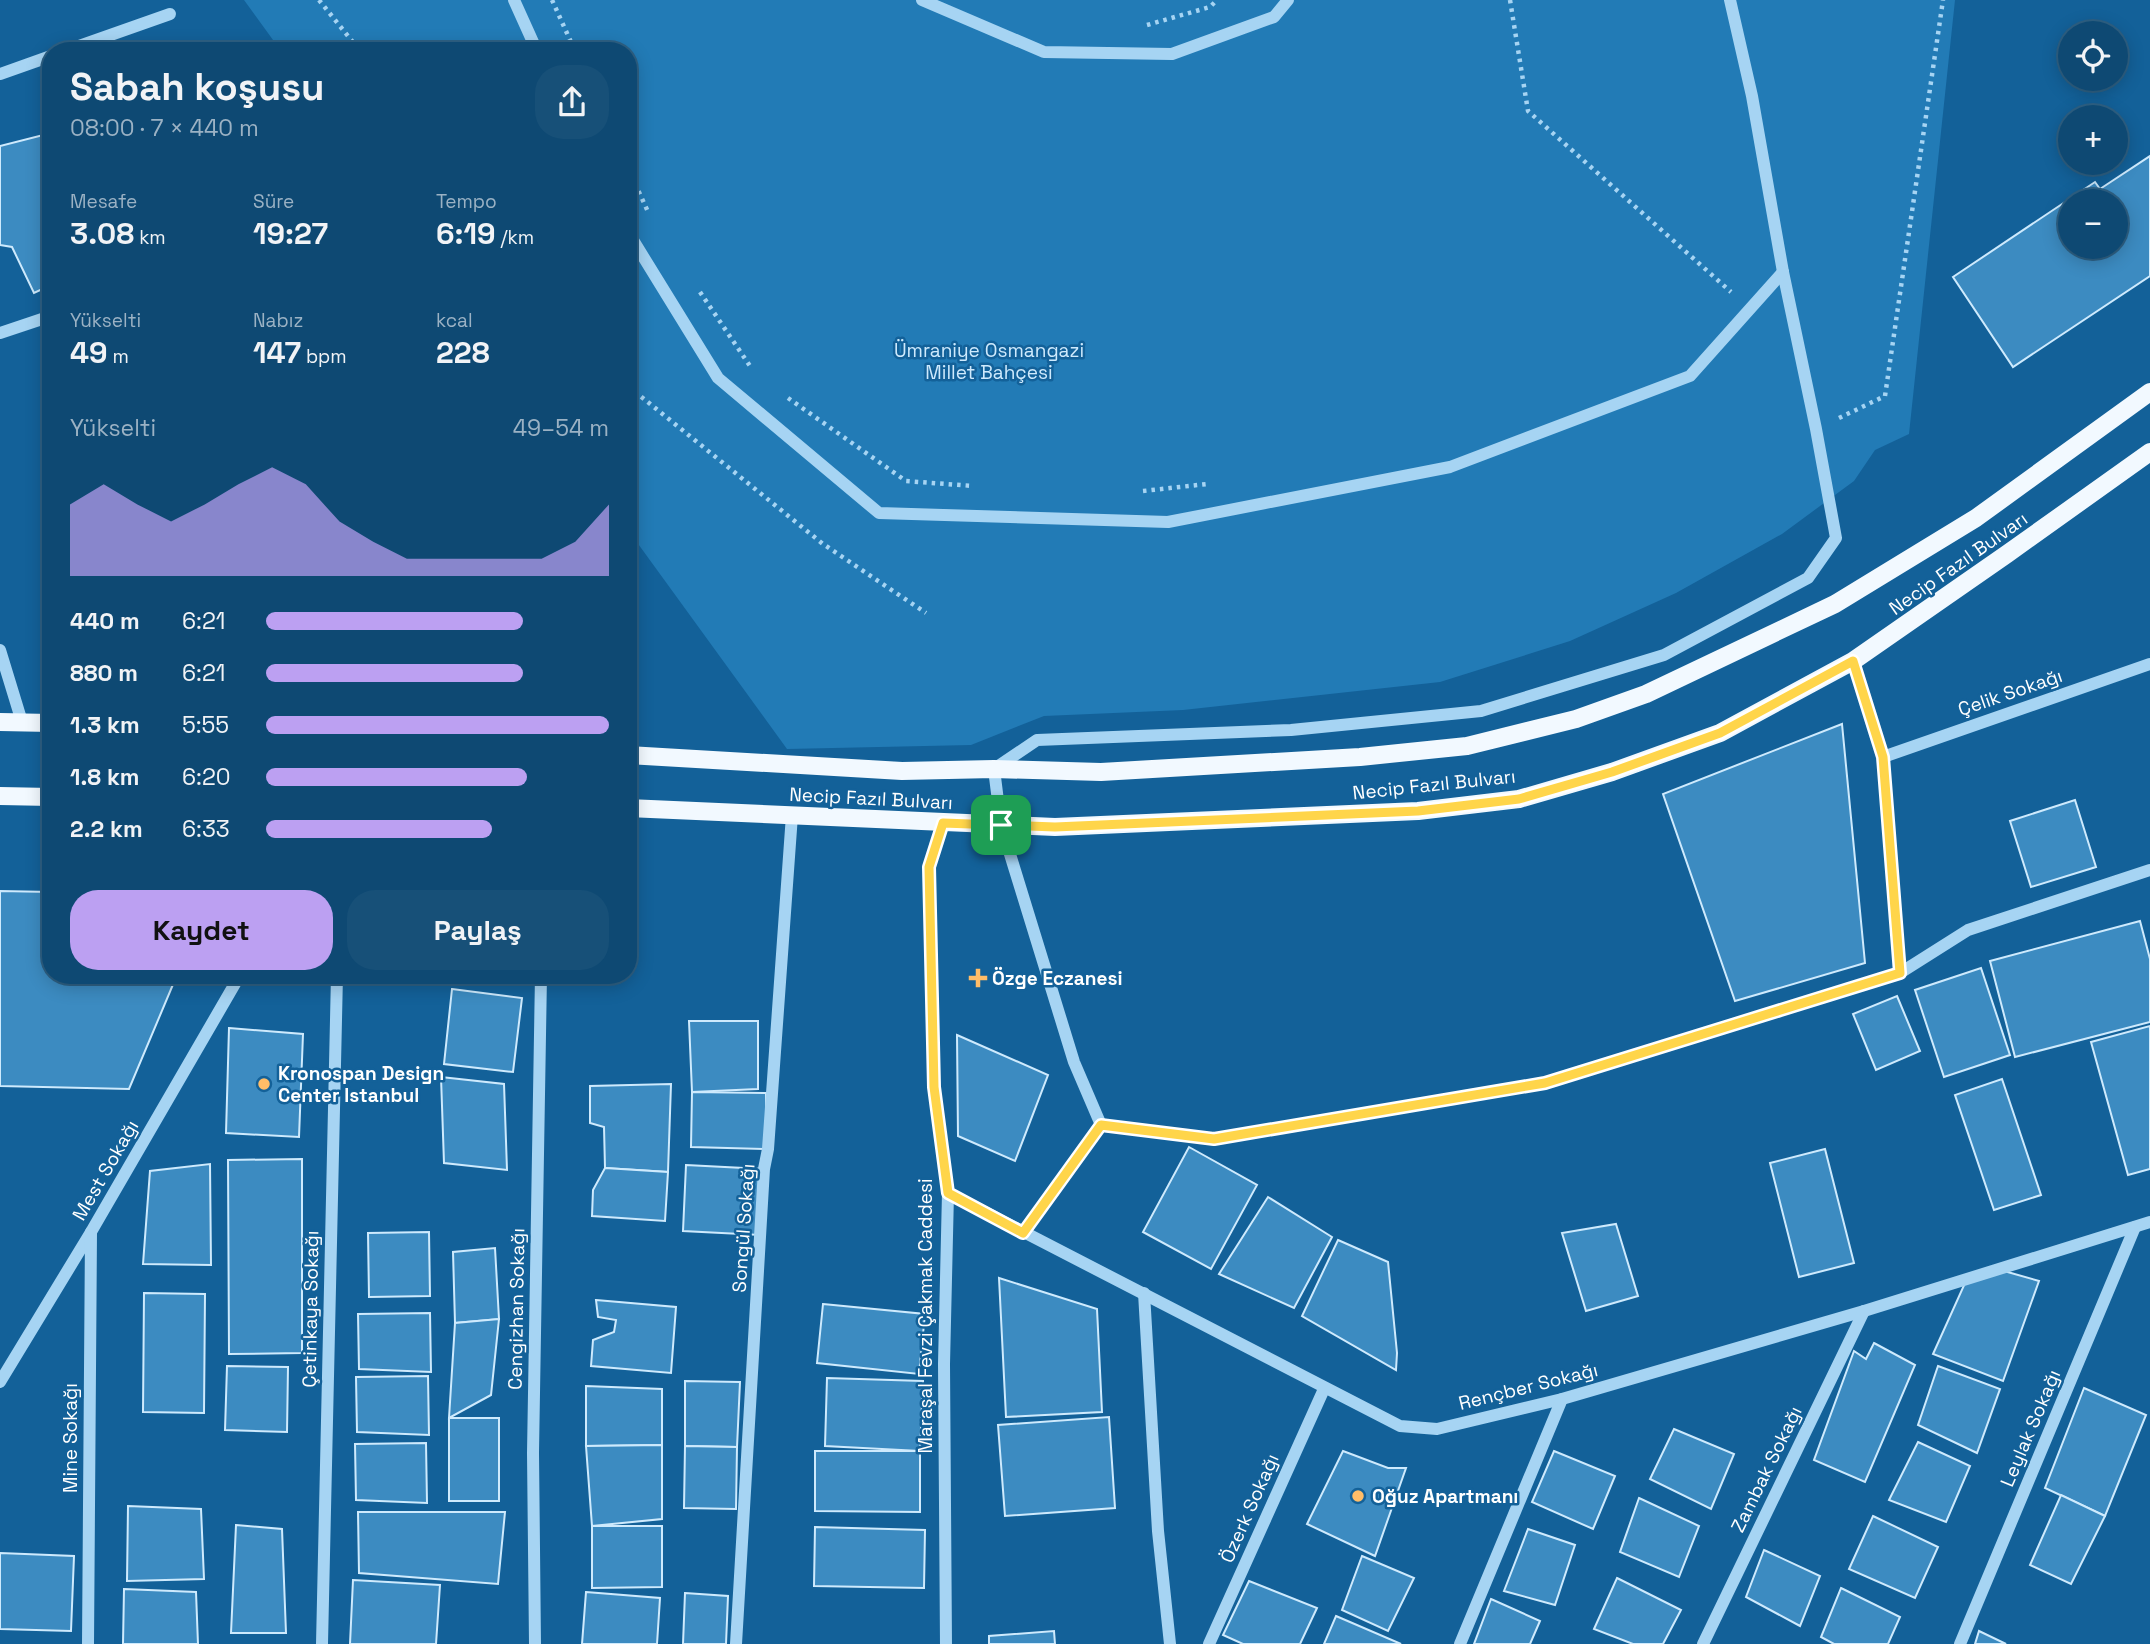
<!DOCTYPE html>
<html lang="tr">
<meta charset="utf-8">
<style>
body{margin:0;font-family:"Space Grotesk",sans-serif;background:#175078;color:#f1f3f6;height:100vh;display:flex;flex-direction:column;font-size:26px;white-space:nowrap}
*{box-sizing:border-box;margin:0}
p{font-size:23px;color:#9bb2c4}
.icon{flex:none;width:38px;height:38px;fill:none;stroke:currentColor;stroke-width:2;stroke-linecap:round;stroke-linejoin:round}
.map{position:relative;flex:1;overflow:hidden}
.drawer{position:absolute;left:42px;top:42px;width:595px;height:942px;display:flex;flex-direction:column;background:#0e4973;border-radius:28px;box-shadow:0 4px 18px #0003,0 0 0 2px #2e6185}
.drawer>*{flex:none}
.buttons{position:absolute;left:2058px;top:21px;display:grid;gap:14px}
.buttons a{display:grid;place-items:center;width:70px;height:70px;border-radius:50%;background:#0e4973;box-shadow:0 4px 18px #0003,0 0 0 2px #2e6185;font-size:35px}
.pin{position:absolute;display:grid;place-items:center;width:60px;height:60px;color:#fff;margin:-30px;border-radius:14px;box-shadow:0 4px 10px #0006}
.round{display:grid;place-items:center;flex:none;width:74px;height:74px;border-radius:28px;background:#175078}
.summary{display:flex;align-items:center;justify-content:space-between;height:119px;padding:0 28px}
h1{font-size:38px;font-weight:700;line-height:52px}
.stats{display:grid;grid-template-columns:repeat(3,1fr);gap:10px;height:119px;padding:7px 28px}
.stats div{display:grid;align-content:center}
.stats b{font-size:30px;font-weight:700}
.stats small{font-size:19px;font-weight:400}
.stats p{font-size:19px}
.chart{height:196px;padding:14px 28px}
.chart p{display:flex;justify-content:space-between}
.chart svg{width:100%;height:126px;margin-top:7px;fill:#bca0f2;opacity:.7}
.button{display:flex;gap:14px;margin-top:auto;padding:14px 28px}
.button a{flex:1;height:80px;border-radius:28px;background:#bca0f2;color:#111;font-size:28px;font-weight:700;line-height:80px;text-align:center}
.button a+a{background:#175078;color:#f1f3f6}
ul{padding:0 28px;list-style:none;font-size:23px}
li{display:grid;grid-template-columns:112px 84px 1fr;align-items:center;height:52px}
li i{height:18px;border-radius:9px;background:#bca0f2}
.map>svg:first-child{display:block}
.green{fill:#227bb6}
.building{fill:#3c8bc1;stroke:#ceeafd;stroke-width:2;fill-rule:evenodd}
.lines{fill:none;stroke-linecap:round;stroke-linejoin:round}
.path{stroke:#a6d4f3;stroke-width:4.5;stroke-dasharray:3.5 5;stroke-linecap:butt}
.minor{stroke:#a6d4f3;stroke-width:12}
.major{stroke:#f2f9ff;stroke-width:18}
.route-casing{stroke:#fff;stroke-width:14}
.route{stroke:#ffd54a;stroke-width:9}
.poi-dot{fill:#ffbd68;stroke:#136199;stroke-width:2.5}
.labels{text-anchor:middle;stroke-width:5;stroke-linejoin:round;paint-order:stroke}
.park-label{font-size:19px;fill:#ceeafd;stroke:#136199}
.street-label{font-size:19px;fill:#fff;stroke:#136199}
.poi-label{font-size:19px;font-weight:bold;fill:#fff;stroke:#136199;text-anchor:start}
</style>
<div class="map">
<svg width="2150" height="1644" viewBox="0 0 2150 1644">
<rect width="100%" height="100%" fill="#136199"/>
<polygon class="green" points="244,0 1955,0 1909,434 1875,450 1854,481 1782,534 1676,593 1570,641 1440,682 1183,710 1044,716 971,745 787,749 628,530 628,51 281,51"/>
<g class="building">
<polygon points="51,133 51,285 34,293 12,247 0,245 0,146"/>
<path d="M2150 156V276L2013 367 1953 277 2095 182 2100 189ZM2070 201H2116V247H2070Z"/>
<polygon points="1842,724 1865,963 1735,1001 1663,794"/>
<polygon points="2075,800 2096,867 2031,887 2010,821"/>
<polygon points="0,891 51,892 51,975 177,975 129,1089 0,1086"/>
<polygon points="2140,921 2150,959 2150,1022 2015,1057 1990,961"/>
<polygon points="1981,968 2010,1055 1944,1077 1915,990"/>
<polygon points="452,989 522,998 513,1072 444,1064"/>
<polygon points="1897,996 1920,1051 1876,1070 1853,1014"/>
<polygon points="689,1021 758,1021 758,1089 692,1092"/>
<polygon points="2150,1026 2150,1169 2128,1175 2091,1042"/>
<polygon points="229,1028 303,1034 299,1137 226,1133"/>
<polygon points="957,1035 1048,1075 1015,1161 958,1136"/>
<polygon points="441,1077 504,1084 507,1170 444,1163"/>
<polygon points="2002,1079 2041,1195 1994,1210 1955,1095"/>
<polygon points="671,1084 668,1172 605,1168 604,1127 590,1123 590,1086"/>
<polygon points="692,1092 766,1093 766,1149 691,1147"/>
<polygon points="1189,1147 1257,1185 1211,1269 1143,1232"/>
<polygon points="1825,1149 1854,1263 1799,1277 1770,1163"/>
<polygon points="302,1159 302,1353 229,1354 228,1160"/>
<polygon points="210,1164 211,1265 143,1264 150,1171"/>
<polygon points="686,1165 763,1169 760,1235 683,1231"/>
<polygon points="605,1168 668,1172 665,1221 592,1216 593,1190"/>
<polygon points="1268,1197 1332,1237 1294,1308 1219,1274"/>
<polygon points="1616,1224 1638,1296 1586,1311 1562,1233"/>
<polygon points="429,1232 430,1296 369,1297 368,1233"/>
<polygon points="1338,1240 1388,1262 1397,1353 1396,1370 1302,1316"/>
<polygon points="495,1248 499,1319 455,1323 453,1252"/>
<polygon points="2004,1271 2039,1281 2003,1381 1933,1354 1965,1283"/>
<polygon points="999,1278 1097,1309 1102,1412 1006,1417"/>
<polygon points="144,1293 205,1294 204,1413 143,1412"/>
<polygon points="596,1300 676,1307 671,1373 591,1366 593,1340 614,1332 616,1320 598,1317"/>
<polygon points="823,1304 925,1314 919,1374 817,1363"/>
<polygon points="430,1313 431,1372 359,1369 358,1314"/>
<polygon points="499,1319 491,1395 449,1418 455,1323"/>
<polygon points="1874,1343 1915,1365 1865,1482 1814,1460 1854,1351 1866,1359"/>
<polygon points="227,1366 288,1367 287,1432 225,1430"/>
<polygon points="1938,1366 2000,1389 1977,1453 1918,1425"/>
<polygon points="428,1376 429,1435 357,1432 356,1377"/>
<polygon points="827,1378 923,1381 920,1451 825,1446"/>
<polygon points="685,1381 740,1382 737,1447 685,1446"/>
<polygon points="586,1386 662,1389 662,1445 586,1446"/>
<polygon points="2084,1388 2146,1415 2105,1516 2045,1488"/>
<polygon points="1109,1417 1115,1508 1005,1516 998,1425"/>
<rect x="449" y="1418" width="50" height="83"/>
<polygon points="1674,1429 1734,1454 1711,1509 1650,1479"/>
<polygon points="1918,1442 1970,1466 1946,1522 1889,1500"/>
<polygon points="426,1443 427,1503 356,1500 355,1444"/>
<polygon points="662,1445 662,1519 592,1526 586,1446"/>
<polygon points="685,1446 737,1447 736,1509 684,1508"/>
<polygon points="815,1451 920,1451 920,1512 815,1511"/>
<polygon points="1343,1451 1388,1468 1406,1468 1375,1556 1307,1524"/>
<polygon points="1554,1451 1615,1476 1593,1529 1532,1502"/>
<polygon points="2061,1495 2105,1516 2071,1584 2030,1565"/>
<polygon points="1639,1498 1699,1526 1679,1577 1620,1552"/>
<polygon points="128,1506 201,1509 204,1579 127,1581"/>
<polygon points="358,1512 505,1512 498,1584 359,1573"/>
<polygon points="1873,1516 1938,1547 1915,1598 1849,1569"/>
<polygon points="236,1525 282,1529 286,1633 231,1633"/>
<polygon points="592,1526 662,1526 662,1587 592,1588"/>
<polygon points="815,1527 925,1530 924,1588 814,1586"/>
<polygon points="1528,1529 1575,1545 1555,1605 1504,1591"/>
<polygon points="1764,1550 1820,1576 1800,1626 1746,1597"/>
<polygon points="0,1553 74,1556 71,1631 0,1629"/>
<polygon points="1362,1556 1414,1578 1388,1631 1342,1610"/>
<polygon points="1617,1578 1681,1610 1663,1644 1633,1644 1594,1629"/>
<polygon points="353,1580 440,1585 436,1644 350,1644"/>
<polygon points="1249,1581 1317,1608 1300,1644 1243,1644 1223,1635"/>
<polygon points="1841,1588 1900,1617 1888,1644 1834,1644 1821,1637"/>
<polygon points="124,1589 196,1592 198,1644 123,1644"/>
<polygon points="586,1592 660,1598 657,1644 582,1644"/>
<polygon points="685,1593 728,1596 726,1644 683,1644"/>
<polygon points="1491,1599 1540,1621 1530,1644 1474,1644"/>
<polygon points="1336,1616 1401,1644 1324,1644"/>
<polygon points="1054,1631 1055,1644 989,1644 989,1636"/>
<polygon points="1979,1631 2006,1644 1975,1644"/>
</g>
<g class="lines">
<g class="path">
<polyline points="319,0 360,51"/>
<polyline points="552,0 575,51"/>
<polyline points="1510,0 1528,111 1731,292"/>
<polyline points="1147,25 1210,7 1217,0"/>
<polyline points="628,168 649,214"/>
<polyline points="700,292 752,369"/>
<polyline points="628,386 823,544 926,613"/>
<polyline points="788,398 906,481 974,486"/>
<polyline points="1839,418 1885,396 1943,0"/>
<polyline points="1143,491 1207,484"/>
</g>
<g class="minor">
<polyline points="514,0 537,51"/>
<polyline points="922,0 1044,52 1172,54 1274,17 1288,0"/>
<polyline points="1730,0 1752,96 1783,272 1816,429 1836,538 1808,578 1664,655 1481,711 1291,730 1037,740 994,769 1001,825 1074,1062 1101,1125 1214,1139 1545,1083 1900,973 1968,930 2150,870"/>
<polyline points="65,51 170,14"/>
<polyline points="0,74 51,56"/>
<polyline points="628,232 718,378 879,513 1168,522 1450,467 1690,376 1783,272"/>
<polyline points="0,333 51,316"/>
<polyline points="0,650 22,722"/>
<polyline points="1853,661 1883,757 1900,973"/>
<polyline points="1883,757 2150,664"/>
<polyline points="943,823 929,868 934,1087 948,1193 944,1364 946,1644"/>
<polyline points="948,1193 1400,1426 1437,1429 1562,1399 1864,1311 2150,1222"/>
<polyline points="1023,1233 1101,1125"/>
<polyline points="1144,1293 1158,1531 1170,1644"/>
<polyline points="0,1382 91,1232 240,975"/>
<polyline points="88,1644 91,1232"/>
<polyline points="322,1644 337,975"/>
<polyline points="535,1644 533,1453 541,975"/>
<polyline points="736,1644 764,1169 768,1149 792,815"/>
<polyline points="1209,1644 1324,1389"/>
<polyline points="1460,1644 1562,1399"/>
<polyline points="1703,1644 1864,1311"/>
<polyline points="1960,1644 2135,1227"/>
</g>
<g class="major">
<polyline points="0,722 51,723"/>
<polyline points="628,755 902,771 994,769 1101,772 1360,757 1467,746 1576,719 1646,694 1835,604 1976,518 2150,392"/>
<polyline points="0,796 51,797"/>
<polyline points="628,808 1055,827 1418,811 1519,799 1612,772 1720,733 1853,661 2007,554 2150,452"/>
</g>
</g>
<g class="lines">
<g class="route-casing">
<polygon id="route" points="1853,661 1883,757 1900,973 1545,1083 1214,1139 1101,1125 1023,1233 948,1193 934,1087 929,867 943,823 1055,827 1418,811 1519,799 1612,772 1720,733"/>
</g>
<use href="#route" class="route"/>
</g>
<g class="poi-dot">
<path d="M974.5 967.5h7v7h7v7h-7v7h-7v-7h-7v-7h7z"/>
<circle cx="264" cy="1084" r="7"/>
<circle cx="1358" cy="1496" r="7"/>
</g>
<g class="labels">
<g class="park-label">
<text x="989" y="357">Ümraniye Osmangazi<tspan x="989" dy="22">Millet Bahçesi</tspan></text>
</g>
<g class="street-label">
<text transform="translate(1958 563) rotate(-35)" y="7">Necip Fazıl Bulvarı</text>
<text transform="translate(2010 692) rotate(-19)" y="7">Çelik Sokağı</text>
<text transform="translate(1434 784) rotate(-6)" y="7">Necip Fazıl Bulvarı</text>
<text transform="translate(871 798) rotate(3)" y="7">Necip Fazıl Bulvarı</text>
<text transform="translate(105 1170) rotate(-60)" y="7">Mest Sokağı</text>
<text transform="translate(743 1228) rotate(-86)" y="7">Songül Sokağı</text>
<text transform="translate(310 1309) rotate(-89)" y="7">Çetinkaya Sokağı</text>
<text transform="translate(516 1309) rotate(-89)" y="7">Cengizhan Sokağı</text>
<text transform="translate(925 1316) rotate(-90)" y="7">Maraşal Fevzi Çakmak Caddesi</text>
<text transform="translate(1528 1386) rotate(-14)" y="7">Rençber Sokağı</text>
<text transform="translate(2030 1428) rotate(-67)" y="7">Leylak Sokağı</text>
<text transform="translate(70 1438) rotate(-90)" y="7">Mine Sokağı</text>
<text transform="translate(1766 1469) rotate(-64)" y="7">Zambak Sokağı</text>
<text transform="translate(1249 1508) rotate(-66)" y="7">Özerk Sokağı</text>
</g>
<g class="poi-label">
<text x="992" y="985">Özge Eczanesi</text>
<text x="278" y="1080">Kronospan Design<tspan x="278" dy="22">Center Istanbul</tspan></text>
<text x="1372" y="1503">Oğuz Apartmanı</text>
</g>
</g>
</svg>
<div class="buttons">
<a><svg class="icon" aria-label="locate" viewBox="0 0 24 24"><circle cx="12" cy="12" r="6"/><path d="M12 2v4M12 18v4M2 12h4M18 12h4"/></svg></a>
<a>+</a>
<a>−</a>
</div>
<div class="pin" style="left:1001px;top:825px;background:#1e9e55"><svg class="icon" aria-label="arrive" viewBox="0 0 24 24"><path d="M6 21V4h12l-3 4 3 4H6"/></svg></div>
<section class="drawer">
<div class="summary"><div><h1>Sabah koşusu</h1><p>08:00 · 7 × 440 m</p></div><a class="round"><svg class="icon" aria-label="share" viewBox="0 0 24 24"><path d="M12 15V3M7 8l5-5 5 5M5 13v7h14v-7"/></svg></a></div>
<div class="stats">
<div><p>Mesafe</p><b>3.08<small> km</small></b></div>
<div><p>Süre</p><b>19:27</b></div>
<div><p>Tempo</p><b>6:19<small> /km</small></b></div>
</div>
<div class="stats">
<div><p>Yükselti</p><b>49<small> m</small></b></div>
<div><p>Nabız</p><b>147<small> bpm</small></b></div>
<div><p>kcal</p><b>228</b></div>
</div>
<div class="chart"><p><span>Yükselti</span>49–54 m</p>
<svg viewBox="0 0 160 44" preserveAspectRatio="none"><path d="M0 44V19L10 12L20 19L30 25L40 19L50 12L60 6L70 12L80 25L90 32L100 38L110 38L120 38L130 38L140 38L150 32L160 19V44z"/></svg>
</div>
<ul>
<li><b>440 m</b>6:21<i style="width:75%"></i></li>
<li><b>880 m</b>6:21<i style="width:75%"></i></li>
<li><b>1.3 km</b>5:55<i style="width:100%"></i></li>
<li><b>1.8 km</b>6:20<i style="width:76%"></i></li>
<li><b>2.2 km</b>6:33<i style="width:66%"></i></li>
</ul>
<div class="button"><a>Kaydet</a><a>Paylaş</a></div>
</section>
</div>
